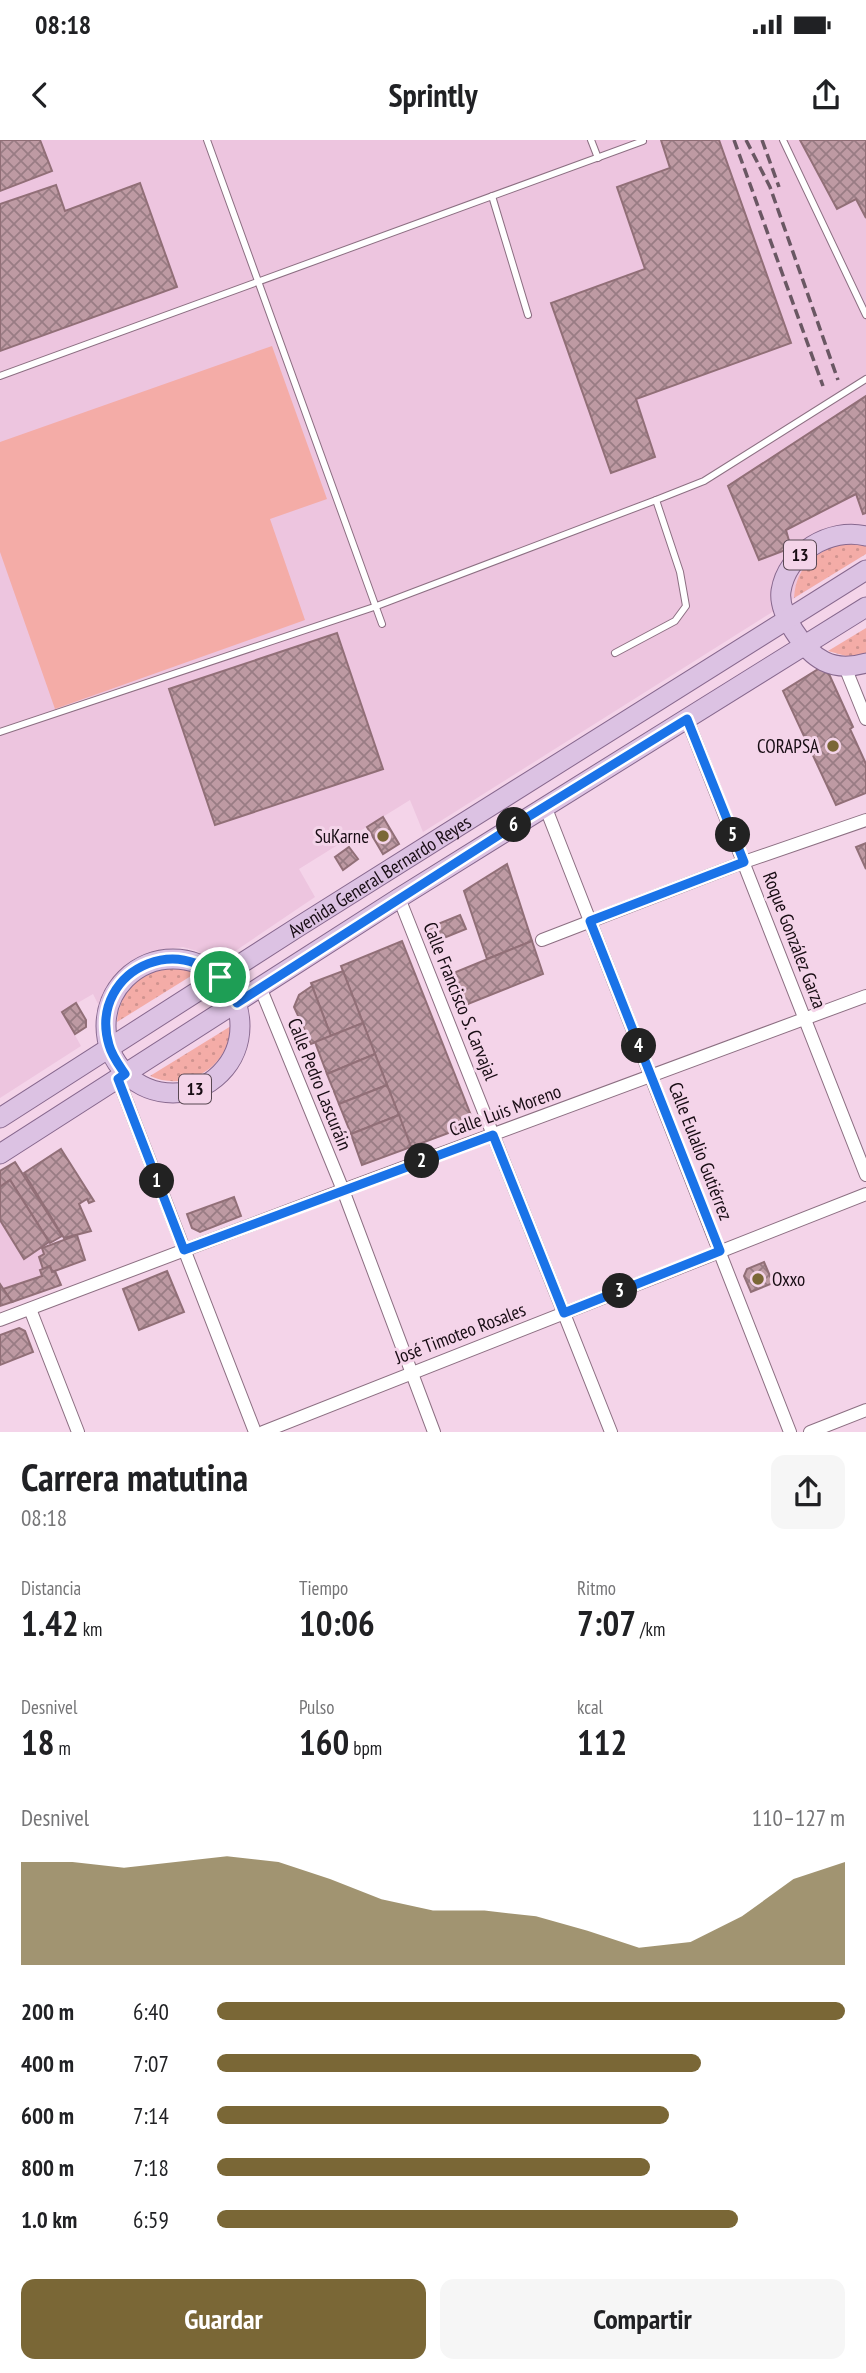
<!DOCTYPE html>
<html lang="es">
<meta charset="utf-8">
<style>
body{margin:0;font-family:"PT Sans Narrow",sans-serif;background:#f6f6f6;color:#202124;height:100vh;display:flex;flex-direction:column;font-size:26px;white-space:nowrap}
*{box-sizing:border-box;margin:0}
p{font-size:23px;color:#757577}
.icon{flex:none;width:38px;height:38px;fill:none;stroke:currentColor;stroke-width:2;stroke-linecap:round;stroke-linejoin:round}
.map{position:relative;height:1292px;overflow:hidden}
.side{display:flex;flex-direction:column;background:#fff;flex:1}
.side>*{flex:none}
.pin{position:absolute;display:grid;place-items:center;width:60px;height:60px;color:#fff;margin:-30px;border:4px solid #fff;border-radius:50%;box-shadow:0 2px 7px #0007}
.km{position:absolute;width:35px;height:35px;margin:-18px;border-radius:50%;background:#222;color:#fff;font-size:19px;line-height:35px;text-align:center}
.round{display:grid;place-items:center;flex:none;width:74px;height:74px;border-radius:14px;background:#f6f6f6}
.headline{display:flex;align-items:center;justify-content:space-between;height:119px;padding:0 21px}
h1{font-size:38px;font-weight:700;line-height:52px}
.stats{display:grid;grid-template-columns:repeat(3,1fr);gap:10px;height:119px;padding:7px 21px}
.stats div{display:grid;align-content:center}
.stats b{font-size:35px;font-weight:700}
.stats small{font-size:19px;font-weight:400}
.stats p{font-size:19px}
.chart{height:196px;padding:14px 21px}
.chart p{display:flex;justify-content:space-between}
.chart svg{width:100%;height:126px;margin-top:7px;fill:#7a6736;opacity:.7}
.cta{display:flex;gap:14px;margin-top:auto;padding:14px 21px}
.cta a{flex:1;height:80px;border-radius:14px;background:#7a6736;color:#fff;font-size:28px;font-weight:700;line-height:80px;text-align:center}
.cta a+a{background:#f6f6f6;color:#202124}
ul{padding:0 21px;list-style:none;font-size:23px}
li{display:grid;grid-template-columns:112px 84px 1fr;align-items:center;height:52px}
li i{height:18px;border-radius:9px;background:#7a6736}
.status{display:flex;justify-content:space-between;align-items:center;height:49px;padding:0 35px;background:#fff;direction:ltr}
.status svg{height:19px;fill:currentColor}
header{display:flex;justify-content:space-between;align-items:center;height:91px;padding:0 21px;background:#fff;font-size:32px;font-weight:700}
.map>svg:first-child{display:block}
.built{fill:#edc5df}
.grass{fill:#f4aca7}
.garden{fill:url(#garden-dots)}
.building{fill:url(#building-cross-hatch);stroke:#916f77;stroke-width:2}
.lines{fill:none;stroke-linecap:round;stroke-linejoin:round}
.lane-casing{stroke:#8c6f82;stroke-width:8}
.street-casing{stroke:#8c6f82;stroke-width:14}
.primary-casing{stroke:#87688e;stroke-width:21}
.lane{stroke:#fff;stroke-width:6}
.street{stroke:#fff;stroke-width:12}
.primary{stroke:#dcc2e3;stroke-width:19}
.rail{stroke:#6a5763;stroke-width:3.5;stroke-dasharray:10 5;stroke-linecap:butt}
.route-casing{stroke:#fff;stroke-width:14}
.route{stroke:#1a73e8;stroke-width:9}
.poi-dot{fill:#7a6736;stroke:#f4d4e9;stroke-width:2.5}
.labels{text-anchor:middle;stroke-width:6;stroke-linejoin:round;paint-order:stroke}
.shield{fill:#f4d4e9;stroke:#594853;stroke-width:2}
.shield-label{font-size:18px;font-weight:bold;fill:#170c13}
.poi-label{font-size:19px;fill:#170c13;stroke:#f4d4e9;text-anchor:end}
.street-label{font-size:19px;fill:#170c13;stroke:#f4d4e9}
</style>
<div class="status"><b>08:18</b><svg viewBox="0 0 49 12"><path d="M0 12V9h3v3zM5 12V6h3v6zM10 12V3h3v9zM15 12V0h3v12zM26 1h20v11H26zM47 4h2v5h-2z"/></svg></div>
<header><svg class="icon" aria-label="back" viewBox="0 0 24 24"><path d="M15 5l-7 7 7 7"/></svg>Sprintly<svg class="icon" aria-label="share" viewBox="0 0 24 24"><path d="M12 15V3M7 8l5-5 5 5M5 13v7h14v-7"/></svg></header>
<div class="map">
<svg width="866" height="1292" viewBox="0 0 866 1292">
<defs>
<pattern id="garden-dots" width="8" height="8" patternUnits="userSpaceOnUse" patternTransform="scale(1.75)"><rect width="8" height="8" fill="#f4aca7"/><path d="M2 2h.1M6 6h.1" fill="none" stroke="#d0938f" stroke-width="1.8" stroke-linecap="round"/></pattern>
<pattern id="building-cross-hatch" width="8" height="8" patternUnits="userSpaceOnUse" patternTransform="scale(1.75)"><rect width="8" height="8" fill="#be9aa3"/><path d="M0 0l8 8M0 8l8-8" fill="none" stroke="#997c84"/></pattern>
</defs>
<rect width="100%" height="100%" fill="#f4d4e9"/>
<g class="built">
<polygon points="0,0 866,0 866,413 423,692 410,660 299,729 315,757 219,822 197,811 183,807 159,810 136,818 125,826 108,845 99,866 93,854 62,872 81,906 0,958"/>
<polygon points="15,1022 62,1096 42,1108 52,1132 55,1131 61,1145 0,1166 0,1031"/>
</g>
<polygon class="grass" points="272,206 327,359 270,379 305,480 55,569 0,412 0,302"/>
<g class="garden">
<path d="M844 402 866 404V414L794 458C796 424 817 413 844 402Z"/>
<polygon points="866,488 866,515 846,516 828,511"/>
<path d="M174 826 199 831 117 882C119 850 143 828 174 826Z"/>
<path d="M231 886C230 926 187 953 150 936Z"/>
</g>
<g class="building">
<polygon points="0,0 40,0 52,31 0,51"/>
<polygon points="661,0 719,0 791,203 636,259 655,317 611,333 551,163 645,129 617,47 670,28"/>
<polygon points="800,0 866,0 866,78 856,59 837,69"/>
<polygon points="140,43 177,147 0,211 0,64 56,45 65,71"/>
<polygon points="866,256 866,373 863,374 856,354 786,390 791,408 759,420 728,346"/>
<polygon points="337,493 383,629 215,685 169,549"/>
<polygon points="820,528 829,534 853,587 850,589 866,624 866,653 836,665 783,551"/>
<polygon points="383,677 399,704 383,714 367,687"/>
<polygon points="866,703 866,729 856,707"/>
<polygon points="349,707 358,719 343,730 335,717"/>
<polygon points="507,724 532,801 487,819 464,751"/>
<polygon points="460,775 466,789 434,802 428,788"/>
<polygon points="402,801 472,978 470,985 411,1007 341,826"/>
<polygon points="532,801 543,834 458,868 446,836"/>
<polygon points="343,831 363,883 331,896 311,843"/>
<polygon points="312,846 331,896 311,904 294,867 299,855"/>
<polygon points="76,863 86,880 86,887 75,894 62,872"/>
<polygon points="363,883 375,914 327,934 315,902"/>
<polygon points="375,914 387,945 339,964 327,934"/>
<polygon points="387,945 399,975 351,994 339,964"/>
<polygon points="399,975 411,1007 362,1025 351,994"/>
<polygon points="61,1009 94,1061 89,1063 87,1059 79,1064 91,1091 64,1098 24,1033"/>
<polygon points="15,1022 62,1096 50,1103 10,1040 0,1047 0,1031"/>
<polygon points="10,1040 49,1102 24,1119 0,1080 0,1047"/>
<polygon points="234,1057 241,1076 200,1092 192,1088 187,1074"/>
<polygon points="77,1095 85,1120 52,1132 50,1126 43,1129 39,1117 44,1114 42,1108"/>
<polygon points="764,1122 773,1143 751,1152 744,1136 747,1129"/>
<polygon points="50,1126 52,1132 55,1131 61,1145 12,1162 3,1149 42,1136 40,1130"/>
<polygon points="167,1131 184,1172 139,1190 123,1149"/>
<polygon points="0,1144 12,1162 0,1166"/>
<polygon points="19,1188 25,1191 33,1212 0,1225 0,1195"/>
</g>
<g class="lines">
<g class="lane-casing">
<g id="lane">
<polyline points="207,0 382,484"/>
<polyline points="591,0 598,18"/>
<polyline points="783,0 866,175"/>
<polyline points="492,56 528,175"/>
<polyline points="0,236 643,1"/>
<polyline points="615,513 675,481 686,466 680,432 656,360 704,341 866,239"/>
<polyline points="0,592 374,467 656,360"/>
</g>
</g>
<g class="street-casing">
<g id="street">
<polyline points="845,527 866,579"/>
<polyline points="687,579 866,1035"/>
<polyline points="545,666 790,1292"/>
<polyline points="399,758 611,1292"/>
<polyline points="542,800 744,722 866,680"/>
<polyline points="260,847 343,1050 434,1292"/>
<polyline points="118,939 255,1292"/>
<polyline points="30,1169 78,1292"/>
<polyline points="0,1180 343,1050 866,856"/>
<polyline points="263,1292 866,1054"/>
<polyline points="810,1292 866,1270"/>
</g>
</g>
<g class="primary-casing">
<g id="primary">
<path d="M866 396C830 387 787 413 781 451 779 465 787 480 794 491 812 519 832 533 866 523"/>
<circle cx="173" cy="886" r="67"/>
<path id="s1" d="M0 978 298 787 866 430"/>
<polyline points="0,1014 399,758 866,467"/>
</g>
</g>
<use href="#lane" class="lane"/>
<use href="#street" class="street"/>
<use href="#primary" class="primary"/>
<g class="rail">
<polyline points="734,0 823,246"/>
<polyline points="746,0 770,47 838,240"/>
<polyline points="762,0 779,47"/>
</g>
</g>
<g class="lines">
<g class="route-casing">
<path id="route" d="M687 579 744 722 590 781 720 1111 564 1173 493 995 184 1110 118 939 125 934C119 925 112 916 109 905 86 828 194 779 237 863L510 688Z"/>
</g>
<use href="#route" class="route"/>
</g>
<g class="poi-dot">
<circle cx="833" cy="606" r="7"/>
<circle cx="383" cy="696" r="7"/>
<circle cx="758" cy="1139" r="7"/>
</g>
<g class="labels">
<g class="shield">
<rect x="784" y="400.5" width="32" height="29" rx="5"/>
<rect x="179" y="934.5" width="32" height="29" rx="5"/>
</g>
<g class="shield-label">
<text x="800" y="421">13</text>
<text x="195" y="955">13</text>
</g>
<g class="poi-label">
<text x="819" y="613">CORAPSA</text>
<text x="369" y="703">SuKarne</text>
<text x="772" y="1146" text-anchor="start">Oxxo</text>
</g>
<g class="street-label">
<text dy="7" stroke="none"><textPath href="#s1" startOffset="450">Avenida General Bernardo Reyes</textPath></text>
<text transform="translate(795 800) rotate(69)" y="7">Roque González Garza</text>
<text transform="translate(461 861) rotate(68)" y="7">Calle Francisco S. Carvajal</text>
<text transform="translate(320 944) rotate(68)" y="7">Calle Pedro Lascuráin</text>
<text transform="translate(505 970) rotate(-20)" y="7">Calle Luis Moreno</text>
<text transform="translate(701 1011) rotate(69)" y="7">Calle Eulalio Gutiérrez</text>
<text transform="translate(460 1193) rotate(-21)" y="7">José Timoteo Rosales</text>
</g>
</g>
</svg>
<div class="pin" style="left:220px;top:837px;background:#1e9e55"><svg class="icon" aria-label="arrive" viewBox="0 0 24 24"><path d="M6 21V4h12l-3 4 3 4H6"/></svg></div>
<b class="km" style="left:157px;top:1041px">1</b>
<b class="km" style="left:422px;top:1021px">2</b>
<b class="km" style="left:620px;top:1151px">3</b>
<b class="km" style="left:639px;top:906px">4</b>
<b class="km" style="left:733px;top:695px">5</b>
<b class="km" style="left:514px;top:685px">6</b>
</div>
<section class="side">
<div class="headline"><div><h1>Carrera matutina</h1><p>08:18</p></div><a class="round"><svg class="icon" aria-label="share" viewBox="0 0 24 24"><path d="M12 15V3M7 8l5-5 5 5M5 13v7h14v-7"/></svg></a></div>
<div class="stats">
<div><p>Distancia</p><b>1.42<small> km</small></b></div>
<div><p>Tiempo</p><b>10:06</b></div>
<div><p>Ritmo</p><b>7:07<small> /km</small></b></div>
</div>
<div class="stats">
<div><p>Desnivel</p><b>18<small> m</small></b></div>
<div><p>Pulso</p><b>160<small> bpm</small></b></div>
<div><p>kcal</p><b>112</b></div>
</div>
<div class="chart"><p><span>Desnivel</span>110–127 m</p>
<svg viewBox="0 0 160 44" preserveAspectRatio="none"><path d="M0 44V8L10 8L20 10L30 8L40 6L50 8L60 14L70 21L80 25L90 25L100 27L110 32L120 38L130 36L140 27L150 14L160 8V44z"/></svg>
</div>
<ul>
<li><b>200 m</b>6:40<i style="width:100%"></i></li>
<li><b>400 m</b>7:07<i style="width:77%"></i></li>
<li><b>600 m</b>7:14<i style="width:72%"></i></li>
<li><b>800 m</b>7:18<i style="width:69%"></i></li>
<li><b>1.0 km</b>6:59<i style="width:83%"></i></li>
</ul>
<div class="cta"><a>Guardar</a><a>Compartir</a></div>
</section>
